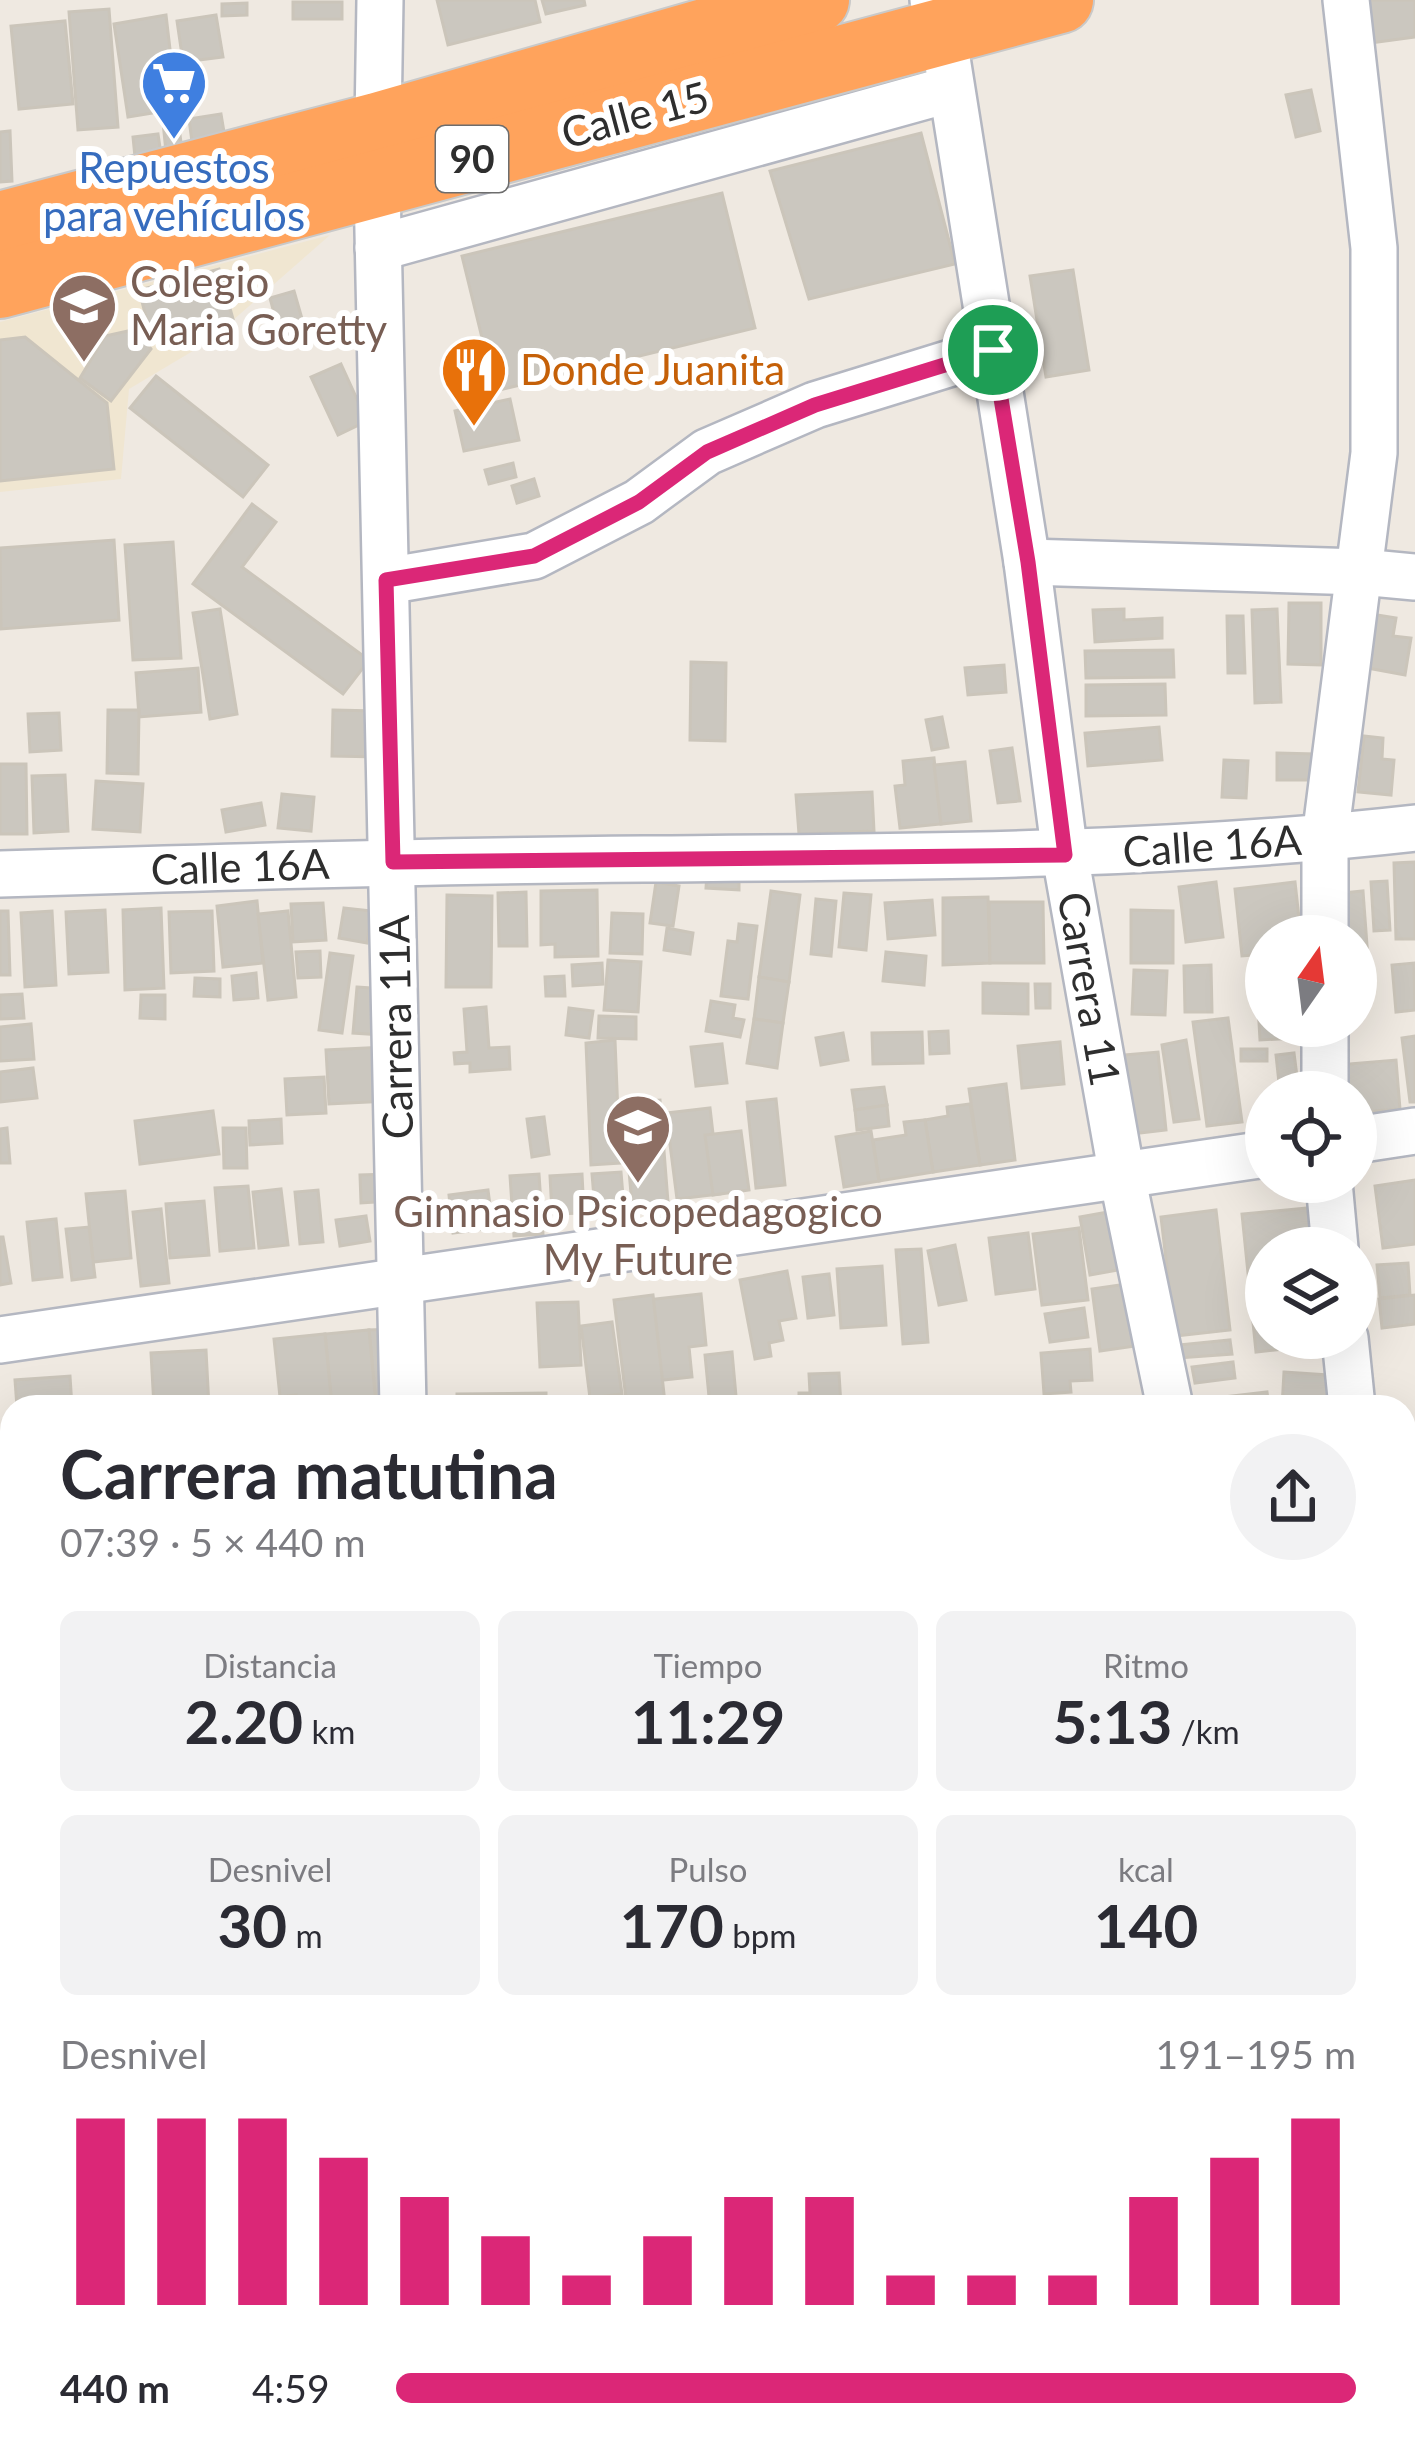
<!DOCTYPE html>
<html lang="es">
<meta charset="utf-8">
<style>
body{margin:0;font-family:Lato,sans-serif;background:#f2f2f3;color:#2b2b33;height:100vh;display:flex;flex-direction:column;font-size:45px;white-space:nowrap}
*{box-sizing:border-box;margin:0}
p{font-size:39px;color:#7c7c81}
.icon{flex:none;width:66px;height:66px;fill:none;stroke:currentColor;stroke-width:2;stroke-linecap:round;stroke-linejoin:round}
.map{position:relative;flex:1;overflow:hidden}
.panel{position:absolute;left:0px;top:1395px;width:1416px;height:1065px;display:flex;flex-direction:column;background:#fff;border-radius:36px 36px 0 0;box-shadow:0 12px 48px #0002}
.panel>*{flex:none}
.needle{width:78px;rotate:14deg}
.controls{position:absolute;left:1245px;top:915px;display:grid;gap:24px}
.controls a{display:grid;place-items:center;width:132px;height:132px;border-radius:50%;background:#fff;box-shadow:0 12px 48px #0002;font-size:60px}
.pin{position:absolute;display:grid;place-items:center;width:102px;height:102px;color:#fff;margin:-51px;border:6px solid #fff;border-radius:50%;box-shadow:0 3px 12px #0007}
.round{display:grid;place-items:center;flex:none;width:126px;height:126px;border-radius:63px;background:#f2f2f3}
.head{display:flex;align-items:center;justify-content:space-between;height:204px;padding:0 60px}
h1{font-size:66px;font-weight:700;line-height:90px}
.metrics{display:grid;grid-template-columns:repeat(3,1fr);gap:18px;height:204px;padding:12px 60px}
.metrics div{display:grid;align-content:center;border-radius:18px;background:#f2f2f3;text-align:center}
.metrics b{font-size:60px;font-weight:700}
.metrics small{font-size:33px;font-weight:400}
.metrics p{font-size:33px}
.chart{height:336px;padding:24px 60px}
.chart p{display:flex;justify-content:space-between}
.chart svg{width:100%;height:216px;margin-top:12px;stroke:#db2777;stroke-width:6}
ul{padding:0 60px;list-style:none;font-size:39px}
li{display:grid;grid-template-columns:192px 144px 1fr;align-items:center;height:90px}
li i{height:30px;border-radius:15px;background:#db2777}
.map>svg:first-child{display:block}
.education{fill:#f0e6d1}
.building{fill:#cbc7bf;stroke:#cbc5ba;stroke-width:3}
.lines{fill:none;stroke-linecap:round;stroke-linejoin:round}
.minor-casing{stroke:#b4b7c1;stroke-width:50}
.highway-casing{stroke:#c9c9c9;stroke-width:70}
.minor{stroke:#fff;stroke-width:45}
.highway{stroke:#ffa35c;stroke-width:66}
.route-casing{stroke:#fff;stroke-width:24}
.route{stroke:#db2777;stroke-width:15}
.labels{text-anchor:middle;stroke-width:12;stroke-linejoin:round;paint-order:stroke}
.shield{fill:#fff;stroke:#6d6d6d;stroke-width:3}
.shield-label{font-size:39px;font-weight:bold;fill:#2e2e2e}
.street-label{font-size:42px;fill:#2e2e2e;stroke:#fff}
.shop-label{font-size:42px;fill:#366cbe;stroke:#fff}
.education-label{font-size:42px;fill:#785e54;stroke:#fff;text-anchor:start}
.food-label{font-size:42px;fill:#c56008;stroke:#fff;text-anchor:start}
</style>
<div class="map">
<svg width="1415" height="2458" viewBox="0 0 1415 2458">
<rect width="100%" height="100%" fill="#efe9e1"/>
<polygon class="education" points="330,235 208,342 129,389 121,479 0,492 0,322"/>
<g class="building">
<polygon points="437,0 535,0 540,22 448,45"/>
<polygon points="542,0 584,0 585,5 546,14"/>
<polygon points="1364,0 1415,0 1415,37 1370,43"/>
<rect x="293" y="2" width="49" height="17"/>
<polygon points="247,3 247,15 222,16 222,4"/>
<polygon points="109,9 118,127 78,130 69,12"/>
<polygon points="166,15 177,109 128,117 114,24"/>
<polygon points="216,15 223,57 183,62 177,21"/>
<polygon points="65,21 73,104 19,109 11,26"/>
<polygon points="1311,90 1320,131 1296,137 1286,95"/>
<polygon points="221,114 225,138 192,142 189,119"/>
<polygon points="178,120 182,150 166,152 163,122"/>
<polygon points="10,131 12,181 0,182 0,132"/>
<polygon points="921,133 955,264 809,299 770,171"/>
<polygon points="158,134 161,154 135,157 133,137"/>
<polygon points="722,193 755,328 495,391 462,256"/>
<polygon points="219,269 233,319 152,340 139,290"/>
<polygon points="1073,270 1089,370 1046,377 1030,276"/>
<polygon points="294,291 307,336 282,343 270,298"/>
<polygon points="137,329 151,349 111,401 80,378 105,336"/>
<polygon points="25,337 107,403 114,469 0,481 0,340"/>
<polygon points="341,364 367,421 338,435 311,377"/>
<polygon points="484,374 489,392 458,401 453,383"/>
<polygon points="156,376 268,465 243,497 130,408"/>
<polygon points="510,399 519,440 464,451 455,411"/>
<polygon points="513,463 516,477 489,484 485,470"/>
<polygon points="534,479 539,496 517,503 512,486"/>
<polygon points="252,504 276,522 242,567 369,660 343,694 193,584"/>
<polygon points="114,540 119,620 1,629 0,548"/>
<polygon points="173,542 181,658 133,660 125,545"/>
<polygon points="1289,603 1321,603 1321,665 1288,664"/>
<polygon points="220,609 237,714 210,719 193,613"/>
<polygon points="1124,609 1124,620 1162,618 1162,638 1095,642 1093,610"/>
<polygon points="1277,609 1281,702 1255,703 1252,610"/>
<polygon points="1371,614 1396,618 1393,636 1411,638 1405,675 1362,667"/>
<polygon points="1227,616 1243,616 1245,673 1228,673"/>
<polygon points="1173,650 1174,677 1086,678 1085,651"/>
<polygon points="691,662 726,663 725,741 690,740"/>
<polygon points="1004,665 1006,692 968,695 965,668"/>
<polygon points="198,668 201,712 139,717 136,673"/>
<polygon points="1165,684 1166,715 1086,716 1086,685"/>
<polygon points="108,710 139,710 138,774 107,773"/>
<polygon points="333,710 377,711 379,757 332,756"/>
<polygon points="59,713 61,750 30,752 28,714"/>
<polygon points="942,717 948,747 932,750 926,720"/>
<polygon points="1159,727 1162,760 1088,766 1085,733"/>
<polygon points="1364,736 1383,738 1382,759 1394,760 1391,795 1358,792"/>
<polygon points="1012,748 1020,801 998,803 990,751"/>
<polygon points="1277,753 1315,754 1315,780 1277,780"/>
<polygon points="934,758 941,824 900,828 895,786 905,785 903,761"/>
<polygon points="1224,760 1248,761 1246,798 1222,797"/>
<polygon points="965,762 971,821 941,824 934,765"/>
<polygon points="0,764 26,764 27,834 0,834"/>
<polygon points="65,775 68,831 34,833 32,776"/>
<polygon points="96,781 143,784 140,832 93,829"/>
<polygon points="872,792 874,831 799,834 796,795"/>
<polygon points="282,794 314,797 311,831 278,828"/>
<polygon points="261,803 265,825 226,832 222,810"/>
<polygon points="1415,862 1415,939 1396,939 1394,863"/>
<polygon points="707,873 739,874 739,890 706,888"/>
<polygon points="1387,881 1390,930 1374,931 1371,882"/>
<polygon points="656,882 679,886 673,926 650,923"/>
<polygon points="1216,882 1223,937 1186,942 1179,887"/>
<polygon points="1295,882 1301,936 1266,936 1266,954 1242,956 1235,889"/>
<polygon points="597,890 598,956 555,957 555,944 541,945 541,891"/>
<polygon points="771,891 800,895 789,982 759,977"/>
<polygon points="1363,891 1368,959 1356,960 1356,936 1335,936 1332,894"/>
<polygon points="526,892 527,946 499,946 498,893"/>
<polygon points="844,893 871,895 866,950 839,947"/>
<polygon points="447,895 492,896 491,987 446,987"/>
<polygon points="988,897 990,963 943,965 943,898"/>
<polygon points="816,899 836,901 831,956 811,954"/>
<polygon points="932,900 935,935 888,939 885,903"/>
<polygon points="257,901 263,963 223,967 217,906"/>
<polygon points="989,902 1043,902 1044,963 990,963"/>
<polygon points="323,903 326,940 293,942 291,904"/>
<polygon points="161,908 164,988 125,990 123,910"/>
<polygon points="344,908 372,911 367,943 339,938"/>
<polygon points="105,910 108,972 69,974 66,912"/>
<polygon points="1131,910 1173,911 1173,963 1131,963"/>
<polygon points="0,911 8,911 10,975 0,975"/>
<polygon points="52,911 56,985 25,987 21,913"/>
<polygon points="212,911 214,971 171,973 169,912"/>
<polygon points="288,911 296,997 268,1000 258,914"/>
<polygon points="612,913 643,914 642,954 610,953"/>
<polygon points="739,924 757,926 748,999 721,996 728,941 737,942"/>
<polygon points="667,928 693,933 690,954 664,950"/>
<polygon points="320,951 321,977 298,978 296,952"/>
<polygon points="886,952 926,956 924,985 883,981"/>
<polygon points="330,953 353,956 342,1033 319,1030"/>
<polygon points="608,960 641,962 638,1012 604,1010"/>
<polygon points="602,963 603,984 573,986 572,965"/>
<polygon points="1414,963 1415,1010 1396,1012 1392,965"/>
<polygon points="1211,965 1212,1012 1185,1012 1184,966"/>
<polygon points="1134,970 1167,971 1165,1015 1132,1014"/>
<polygon points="256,973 258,998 234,1000 232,976"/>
<polygon points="564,976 565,996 546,996 545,977"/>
<polygon points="759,977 789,982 783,1023 754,1019"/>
<polygon points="195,978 220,979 220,997 194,996"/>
<polygon points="983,983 1028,984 1028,1014 983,1013"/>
<polygon points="1035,984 1050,984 1050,1008 1036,1008"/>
<polygon points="357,987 385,989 381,1035 353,1033"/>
<polygon points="22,994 24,1018 0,1019 0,995"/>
<polygon points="141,995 165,995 165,1019 140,1018"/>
<polygon points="711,1001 735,1005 733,1018 744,1020 740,1037 706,1031"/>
<polygon points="1266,1004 1266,1026 1294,1026 1295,1038 1260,1040 1258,1005"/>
<polygon points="486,1007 489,1048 509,1047 510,1069 470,1072 470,1063 455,1064 454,1053 467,1052 464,1009"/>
<polygon points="569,1008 593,1011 589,1038 566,1035"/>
<polygon points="599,1016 636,1017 636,1039 598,1038"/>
<polygon points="1228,1018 1242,1122 1207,1126 1193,1022"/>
<polygon points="754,1019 783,1023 777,1068 747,1063"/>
<polygon points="31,1024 34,1059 0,1061 0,1027"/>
<polygon points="948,1031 949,1053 930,1054 929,1032"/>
<polygon points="922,1032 923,1063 873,1064 872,1033"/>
<polygon points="843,1033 848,1060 821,1065 816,1038"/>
<polygon points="1415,1036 1415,1102 1410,1102 1402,1038"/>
<polygon points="615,1040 620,1163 591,1165 586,1043"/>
<polygon points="1186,1040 1199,1119 1174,1122 1162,1045"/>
<polygon points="1060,1042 1064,1084 1022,1088 1018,1046"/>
<polygon points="722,1044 727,1083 696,1086 691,1047"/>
<polygon points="385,1047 388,1101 329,1104 326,1050"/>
<rect x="1241" y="1049" width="26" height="12"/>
<polygon points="1158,1052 1166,1130 1131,1134 1123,1055"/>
<polygon points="1294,1053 1299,1092 1280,1092 1276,1055"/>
<polygon points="1396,1060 1400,1109 1375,1111 1376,1127 1358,1129 1356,1092 1339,1092 1336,1065"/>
<polygon points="33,1068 37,1098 0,1102 0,1072"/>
<polygon points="324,1077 326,1113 287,1115 285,1079"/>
<polygon points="1006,1084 1015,1160 980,1165 969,1089"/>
<polygon points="884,1087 887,1105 855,1110 852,1090"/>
<polygon points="776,1099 785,1185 756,1188 747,1102"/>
<polygon points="660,1100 668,1202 632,1205 623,1103"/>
<polygon points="970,1104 980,1165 933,1172 925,1120 948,1116 947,1107"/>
<polygon points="887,1105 889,1126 857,1130 855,1110"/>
<polygon points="710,1108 720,1194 677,1199 666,1113"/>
<polygon points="213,1111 219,1154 140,1164 135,1121"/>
<polygon points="544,1117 549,1154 532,1157 527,1119"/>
<polygon points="281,1119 282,1143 250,1145 249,1121"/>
<polygon points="925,1120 933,1172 879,1181 873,1140 906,1135 904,1122"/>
<polygon points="7,1128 10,1163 0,1163 0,1129"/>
<polygon points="223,1128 246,1128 247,1168 224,1168"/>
<polygon points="741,1131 749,1190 713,1195 705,1135"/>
<polygon points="871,1131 879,1181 844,1187 836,1137"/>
<polygon points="621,1172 624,1208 595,1210 592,1174"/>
<polygon points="389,1174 391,1201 361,1203 360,1175"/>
<polygon points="539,1174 543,1234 514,1236 510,1176"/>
<polygon points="582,1174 584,1213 552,1214 550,1176"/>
<polygon points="1415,1180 1415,1244 1383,1248 1375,1186"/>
<polygon points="248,1186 254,1248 220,1251 215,1188"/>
<polygon points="281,1189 288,1245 259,1248 253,1192"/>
<polygon points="318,1190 323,1242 300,1244 295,1192"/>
<polygon points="488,1190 493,1228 453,1233 449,1195"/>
<polygon points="125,1191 131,1258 93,1262 86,1194"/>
<polygon points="204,1201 209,1255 170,1258 166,1204"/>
<polygon points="1319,1207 1324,1248 1266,1248 1266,1338 1333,1338 1334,1344 1256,1352 1242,1214"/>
<polygon points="161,1209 169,1283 141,1286 133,1212"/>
<polygon points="1119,1210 1129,1268 1090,1275 1080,1217"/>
<polygon points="1216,1210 1230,1330 1175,1336 1161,1217"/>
<polygon points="366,1216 370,1241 340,1246 336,1220"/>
<polygon points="56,1219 62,1277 33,1280 27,1222"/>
<polygon points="89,1227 95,1277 72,1280 66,1229"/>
<polygon points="1079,1228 1088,1300 1042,1305 1033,1234"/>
<polygon points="1028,1233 1035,1289 996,1294 989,1238"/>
<polygon points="0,1237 3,1237 11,1283 0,1285"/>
<polygon points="955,1245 966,1300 939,1305 928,1251"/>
<polygon points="921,1249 928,1342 903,1344 896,1250"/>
<polygon points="1408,1263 1410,1295 1380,1298 1377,1265"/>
<polygon points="882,1266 886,1325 841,1328 837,1269"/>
<polygon points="787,1271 796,1318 779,1321 783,1340 769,1343 771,1356 755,1359 740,1280"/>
<polygon points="829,1274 834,1315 808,1318 803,1277"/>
<polygon points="1134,1283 1142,1345 1100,1351 1092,1289"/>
<polygon points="701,1294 706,1345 689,1347 692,1377 654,1381 646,1300"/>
<polygon points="653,1295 665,1403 627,1407 614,1300"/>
<polygon points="1415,1295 1415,1324 1382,1328 1379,1299"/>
<polygon points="578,1302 581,1365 540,1367 537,1303"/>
<polygon points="1084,1308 1088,1337 1050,1342 1045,1314"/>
<polygon points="612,1322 622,1394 590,1398 581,1326"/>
<polygon points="395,1329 398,1401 376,1404 369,1330"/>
<polygon points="369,1330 376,1404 332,1407 325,1334"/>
<polygon points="325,1334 332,1407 315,1407 314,1401 297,1402 296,1395 280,1397 274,1339"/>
<polygon points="1230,1340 1232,1354 1179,1358 1178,1345"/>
<polygon points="1090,1349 1092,1380 1070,1381 1071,1392 1044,1394 1041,1353"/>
<polygon points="206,1350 209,1407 154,1407 151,1353"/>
<polygon points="732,1352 737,1407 710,1407 705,1355"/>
<polygon points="1233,1362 1235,1378 1195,1383 1192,1367"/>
<polygon points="1284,1372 1343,1376 1341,1407 1282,1407"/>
<polygon points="839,1373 841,1406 799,1407 799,1393 810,1393 809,1374"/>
<polygon points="70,1376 72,1407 17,1407 15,1380"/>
<polygon points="1267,1392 1269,1407 1207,1407 1206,1399"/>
<polygon points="546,1393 546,1407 457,1407 457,1394"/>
<polygon points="1404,1445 1415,1445 1415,1502 1404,1503"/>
<polygon points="12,1540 12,1569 3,1569 3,1541"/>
<polygon points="1408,1593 1415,1593 1415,1667 1406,1667"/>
<rect x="3" y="1637" width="9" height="41"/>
<polygon points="1414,1868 1415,1914 1404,1917 1404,1870"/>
<polygon points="1415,1956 1415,2007 1408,2007 1404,1957"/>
<polygon points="1404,2099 1413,2100 1414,2138 1404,2138"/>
</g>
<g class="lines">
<g class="minor-casing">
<g id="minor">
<polyline points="380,0 377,185 403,1407"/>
<polyline points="933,0 943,33 1027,562 1065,855 1122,1176 1170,1407"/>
<polyline points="378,248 951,89"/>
<polyline points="1027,562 1361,572 1415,577"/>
<polyline points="386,581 534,556 639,502 707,452 815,405 993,350"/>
<path d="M0 874C215 867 429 861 644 859 902 857 1159 857 1415 828"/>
<polyline points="1325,936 1325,838 1374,453 1374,248 1346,0"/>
<polyline points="1325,1092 1325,1026"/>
<polyline points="1356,1140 1415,1131"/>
<polyline points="1329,1182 1335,1248"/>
<polyline points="1345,1338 1352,1407"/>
<polyline points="0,1340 1266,1154"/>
<polyline points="1404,1555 1415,1554"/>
<polyline points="0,1604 12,1603"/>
<polyline points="1404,1950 1415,1948"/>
<polyline points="1404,2042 1415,2042"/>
<polyline points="0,2093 12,2093"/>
<polyline points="1404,2431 1415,2430"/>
<polyline points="444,2448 445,2458"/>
<polyline points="1314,2448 1314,2458"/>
<polyline points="910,2458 1108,2448"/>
</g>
</g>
<g class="highway-casing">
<g id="highway">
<polyline points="0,225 377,126 816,0"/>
<polyline points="0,285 1060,0"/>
</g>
</g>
<use href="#minor" class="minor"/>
<use href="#highway" class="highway"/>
</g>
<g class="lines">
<g class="route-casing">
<polygon id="route" points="993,350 1028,562 1065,855 393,862 386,580 534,556 639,502 707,452 815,405"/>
</g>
<use href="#route" class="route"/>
</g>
<defs>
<g id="supermarket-pin" transform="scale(3.45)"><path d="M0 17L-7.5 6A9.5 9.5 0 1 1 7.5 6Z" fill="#3f7fe0" stroke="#fff"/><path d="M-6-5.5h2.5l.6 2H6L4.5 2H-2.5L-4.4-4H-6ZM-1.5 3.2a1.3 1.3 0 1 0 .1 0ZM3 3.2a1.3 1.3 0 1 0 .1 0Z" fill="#fff"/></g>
<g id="school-pin" transform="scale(3.45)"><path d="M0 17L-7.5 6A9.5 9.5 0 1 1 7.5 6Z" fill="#8d6e63" stroke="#fff"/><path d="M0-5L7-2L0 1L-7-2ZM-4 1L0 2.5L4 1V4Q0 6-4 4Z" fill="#fff"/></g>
<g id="restaurant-pin" transform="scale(3.45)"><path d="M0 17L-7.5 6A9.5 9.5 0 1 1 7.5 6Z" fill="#e8710a" stroke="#fff"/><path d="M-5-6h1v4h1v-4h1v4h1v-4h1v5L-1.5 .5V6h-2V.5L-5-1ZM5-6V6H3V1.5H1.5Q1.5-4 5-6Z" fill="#fff"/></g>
</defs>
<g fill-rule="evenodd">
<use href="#supermarket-pin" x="174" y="83"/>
<use href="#school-pin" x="84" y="306"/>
<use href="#restaurant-pin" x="474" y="370"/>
<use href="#school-pin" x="638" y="1127"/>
</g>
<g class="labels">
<rect class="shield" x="436" y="126" width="72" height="66" rx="9"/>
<g class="shield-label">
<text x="472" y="173">90</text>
</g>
<g class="street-label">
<text transform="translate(635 115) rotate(-15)" y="15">Calle 15</text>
<text transform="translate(1212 846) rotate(-4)" y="15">Calle 16A</text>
<text transform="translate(240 867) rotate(-2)" y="15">Calle 16A</text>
<text transform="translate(1089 989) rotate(80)" y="15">Carrera 11</text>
<text transform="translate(396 1027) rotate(-91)" y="15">Carrera 11A</text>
</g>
<g class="shop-label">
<text x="174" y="183">Repuestos<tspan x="174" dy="48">para vehículos</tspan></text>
</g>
<g class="education-label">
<text x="130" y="297">Colegio<tspan x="130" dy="48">Maria Goretty</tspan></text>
<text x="638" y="1227" text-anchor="middle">Gimnasio Psicopedagogico<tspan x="638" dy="48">My Future</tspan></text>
</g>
<g class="food-label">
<text x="520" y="385">Donde Juanita</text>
</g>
</g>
</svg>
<div class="controls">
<a><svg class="needle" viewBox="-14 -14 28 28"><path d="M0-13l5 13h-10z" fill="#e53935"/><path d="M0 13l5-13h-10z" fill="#7c7c81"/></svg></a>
<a><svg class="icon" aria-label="locate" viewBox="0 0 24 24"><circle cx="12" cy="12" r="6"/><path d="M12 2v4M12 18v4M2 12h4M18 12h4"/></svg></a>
<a><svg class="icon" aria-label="layers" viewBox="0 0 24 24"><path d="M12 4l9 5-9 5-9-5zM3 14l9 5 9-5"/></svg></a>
</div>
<div class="pin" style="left:993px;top:350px;background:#1e9e55"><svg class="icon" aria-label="arrive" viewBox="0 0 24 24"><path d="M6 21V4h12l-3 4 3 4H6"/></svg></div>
<section class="panel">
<div class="head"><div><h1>Carrera matutina</h1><p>07:39 · 5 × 440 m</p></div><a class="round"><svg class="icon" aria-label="share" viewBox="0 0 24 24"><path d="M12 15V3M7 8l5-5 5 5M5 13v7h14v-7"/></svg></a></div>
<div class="metrics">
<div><p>Distancia</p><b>2.20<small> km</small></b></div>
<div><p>Tiempo</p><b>11:29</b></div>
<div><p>Ritmo</p><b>5:13<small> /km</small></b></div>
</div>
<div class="metrics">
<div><p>Desnivel</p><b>30<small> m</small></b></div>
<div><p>Pulso</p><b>170<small> bpm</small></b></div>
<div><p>kcal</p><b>140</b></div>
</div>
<div class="chart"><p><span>Desnivel</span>191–195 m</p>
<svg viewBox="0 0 160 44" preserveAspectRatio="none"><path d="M5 44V6M15 44V6M25 44V6M35 44V14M45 44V22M55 44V30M65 44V38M75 44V30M85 44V22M95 44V22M105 44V38M115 44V38M125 44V38M135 44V22M145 44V14M155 44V6"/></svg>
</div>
<ul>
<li><b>440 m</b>4:59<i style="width:100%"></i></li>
</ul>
</section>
</div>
